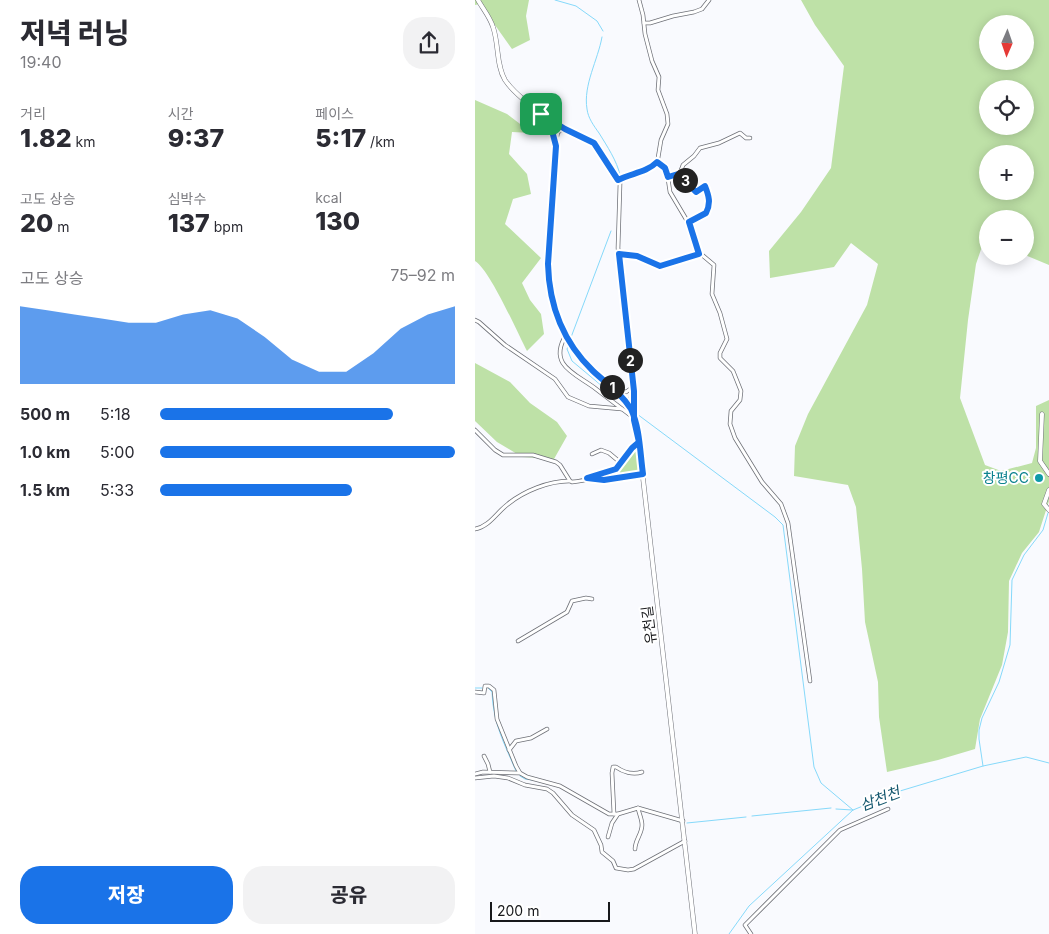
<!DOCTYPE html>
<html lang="ko">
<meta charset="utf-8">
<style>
body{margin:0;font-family:Inter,"Noto Sans KR",sans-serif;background:#f2f2f3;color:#2b2b33;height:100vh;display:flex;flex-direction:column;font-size:19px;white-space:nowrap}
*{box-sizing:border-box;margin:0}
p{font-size:16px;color:#7c7c81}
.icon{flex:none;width:28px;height:28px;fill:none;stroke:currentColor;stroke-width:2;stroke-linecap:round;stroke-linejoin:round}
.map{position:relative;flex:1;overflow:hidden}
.sheet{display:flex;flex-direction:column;background:#fff;width:475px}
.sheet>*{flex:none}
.needle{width:32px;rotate:182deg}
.controls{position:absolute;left:504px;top:15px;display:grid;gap:10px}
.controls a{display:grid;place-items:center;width:55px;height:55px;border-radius:50%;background:#fff;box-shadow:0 2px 12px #0003;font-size:25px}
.scale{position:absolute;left:15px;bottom:12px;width:120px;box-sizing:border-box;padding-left:5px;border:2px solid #17181b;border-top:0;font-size:14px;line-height:18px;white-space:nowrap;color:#17181b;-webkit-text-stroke:4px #fff;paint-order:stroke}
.pin{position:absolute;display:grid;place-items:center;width:42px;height:42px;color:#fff;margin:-21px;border-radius:10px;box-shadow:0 2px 8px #0006}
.km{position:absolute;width:25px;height:25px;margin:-12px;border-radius:50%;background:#222;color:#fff;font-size:14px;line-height:25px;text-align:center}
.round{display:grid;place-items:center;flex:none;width:52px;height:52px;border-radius:20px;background:#f2f2f3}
.overview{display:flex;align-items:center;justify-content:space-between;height:85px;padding:0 20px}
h1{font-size:28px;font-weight:800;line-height:38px}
.figures{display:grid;grid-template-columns:repeat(3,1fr);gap:8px;height:85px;padding:5px 20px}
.figures div{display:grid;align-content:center}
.figures b{font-size:25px;font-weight:800}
.figures small{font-size:14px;font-weight:400}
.figures p{font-size:14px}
.chart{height:140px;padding:10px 20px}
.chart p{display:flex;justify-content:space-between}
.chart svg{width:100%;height:90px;margin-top:5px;fill:#1a73e8;opacity:.7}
.cta{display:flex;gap:10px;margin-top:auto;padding:10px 20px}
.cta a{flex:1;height:58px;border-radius:20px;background:#1a73e8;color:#fff;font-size:20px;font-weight:800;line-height:58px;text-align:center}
.cta a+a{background:#f2f2f3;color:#2b2b33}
ul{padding:0 20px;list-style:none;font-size:16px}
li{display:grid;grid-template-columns:80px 60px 1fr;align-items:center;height:38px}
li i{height:12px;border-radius:6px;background:#1a73e8}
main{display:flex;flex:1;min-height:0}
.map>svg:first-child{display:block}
.green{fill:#bee1a7;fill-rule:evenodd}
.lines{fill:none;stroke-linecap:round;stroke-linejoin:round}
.stream{stroke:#86d9fa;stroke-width:1}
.minor-casing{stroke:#6e7077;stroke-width:4.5}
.tertiary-casing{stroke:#6e7077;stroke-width:5}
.minor{stroke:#fff;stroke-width:3}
.tertiary{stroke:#fff;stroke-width:4}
.route-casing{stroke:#fff;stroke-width:10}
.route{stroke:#1a73e8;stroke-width:6}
.culture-dot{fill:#0f9aa8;stroke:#fff;stroke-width:2}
.labels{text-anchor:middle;stroke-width:4;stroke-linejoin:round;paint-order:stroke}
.culture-label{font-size:14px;fill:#0d838f;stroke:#fff;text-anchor:end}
.street-label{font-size:14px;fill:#17181b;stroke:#fff}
.water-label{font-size:15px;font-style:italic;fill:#13576e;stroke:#fff}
</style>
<main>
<section class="sheet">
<div class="overview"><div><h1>저녁 러닝</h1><p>19:40</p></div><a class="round"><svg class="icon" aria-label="share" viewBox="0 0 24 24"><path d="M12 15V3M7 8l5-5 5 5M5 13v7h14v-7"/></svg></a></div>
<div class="figures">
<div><p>거리</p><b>1.82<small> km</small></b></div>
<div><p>시간</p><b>9:37</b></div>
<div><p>페이스</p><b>5:17<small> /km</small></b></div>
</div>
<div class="figures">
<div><p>고도 상승</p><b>20<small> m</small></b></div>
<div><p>심박수</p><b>137<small> bpm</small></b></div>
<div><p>kcal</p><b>130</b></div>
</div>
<div class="chart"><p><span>고도 상승</span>75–92 m</p>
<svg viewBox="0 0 160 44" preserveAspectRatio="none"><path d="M0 44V6L10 8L20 10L30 12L40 14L50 14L60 10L70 8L80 12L90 21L100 32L110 38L120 38L130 29L140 17L150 10L160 6V44z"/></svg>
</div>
<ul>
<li><b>500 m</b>5:18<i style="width:79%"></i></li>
<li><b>1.0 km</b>5:00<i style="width:100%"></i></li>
<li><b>1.5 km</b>5:33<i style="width:65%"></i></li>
</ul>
<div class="cta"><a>저장</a><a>공유</a></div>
</section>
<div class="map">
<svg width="574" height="934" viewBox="0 0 574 934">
<rect width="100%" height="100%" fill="#f9fafe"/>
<g class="green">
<polygon points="0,0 54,0 51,16 55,40 37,49 5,4 0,5"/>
<path d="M326 0H574V265L550 255V219H512V232L501 264 493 320 485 398 510 465 526 471 557 463 561 448V406L574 400V501L564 532 547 553 534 581 533 632 527 665 505 719 500 749 463 760 412 772 404 717 403 682 390 622 387 569 381 507 373 485 319 476 320 446 333 414 392 305 403 264 376 243 359 267 295 278 294 251 326 212 356 168 369 66 340 25ZM512 24H550V61H512ZM512 89H550V126H512ZM512 154H550V191H512Z"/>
<path d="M0 100 32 114 57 133 37 132 34 154 52 174 56 194 38 199 30 224 66 258 47 283 55 300 66 314 69 334 52 351C42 332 15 270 0 261Z"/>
<polygon points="0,363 35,382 55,403 82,422 92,436 79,459 47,457 22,442 0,421"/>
<polygon points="162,445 165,470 135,477 127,477 140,472"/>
</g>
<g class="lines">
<g class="stream">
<polyline points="80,0 101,6 122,21 128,31"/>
<path d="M127 37C123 60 108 85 112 109 113 118 119 126 124 133 132 146 142 161 145 175"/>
<polyline points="95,340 136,231"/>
<polyline points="94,344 92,349 97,361 151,406"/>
<polyline points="162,414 300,517 308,525 339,767 346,783 378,810"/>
<polyline points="0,688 7,688"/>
<path d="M13 688 17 692C18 723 29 743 41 771"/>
<polyline points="508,766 504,739 504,730 507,718 524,682 535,645 537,580 549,555 568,530 573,513"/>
<polyline points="45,776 50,779 58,780"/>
<polyline points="361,809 377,810"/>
<polyline points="277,816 356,808"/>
<polyline points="212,823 271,817"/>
<polyline points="254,934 274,906 378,810 425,791 508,766 551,757 574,763"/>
</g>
<g class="minor-casing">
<g id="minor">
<polyline points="169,23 175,23 198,16 219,12 227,9 234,0"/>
<polyline points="66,114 85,126"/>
<polyline points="76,127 85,127 119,143 145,184 143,248 159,391 156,398 151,402"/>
<polyline points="81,140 83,132 89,129"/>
<polyline points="181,162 188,167 192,172 195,192 214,224 224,254"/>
<polyline points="203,174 221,192 230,186 235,199 231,213 214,223"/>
<polyline points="193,177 205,173 208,165 219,156 225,148 244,143 265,133 271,138 275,138"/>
<polyline points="143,181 153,175 171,170 180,163 183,158 186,140 193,124 192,114 183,90 184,77 177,61 170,34 168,15 164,0"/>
<path d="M144 254C164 254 167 262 183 265 192 267 213 254 226 254L239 265 237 294 245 313 252 339 245 353V358L258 371 266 391 265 400 256 411 255 424 260 438 287 482 306 504 313 523 335 681"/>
<polyline points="0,320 4,322 30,345 80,379 93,397 114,406 147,409"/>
<path d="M91 335C72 366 102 374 121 389 134 399 146 408 159 418"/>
<polyline points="141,390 151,392 158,387"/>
<polyline points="159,393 159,419"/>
<path d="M0 430 20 450 28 455H58L81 462 85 465 95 481 97 482C108 481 136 475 143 467 151 459 154 449 163 442"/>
<polyline points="117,454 126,450 134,453 146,463"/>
<polyline points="116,479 129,479 168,474"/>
<path d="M0 529C14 527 22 512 33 504 49 491 74 481 94 481"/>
<polyline points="43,641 92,612 97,601 111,598 117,599"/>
<polyline points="0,692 9,693 10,686 14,686 19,690 22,719 41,766 45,773 52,777 85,786 134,814 143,814 163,808 208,821"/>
<polyline points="34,750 41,741 56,738 72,729"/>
<polyline points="9,756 13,764 15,772"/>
<polyline points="0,774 8,772 44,773"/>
<polyline points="0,778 19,776 33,778 50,785 72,789 78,793 97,815 119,830 126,845 127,852 138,861 141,868 153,870 159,869 210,841"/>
<path d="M139 814 137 773 138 767H141C148 772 158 775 167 772"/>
<polyline points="133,837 137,823 143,814"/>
<path d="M160 849C160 840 167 834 167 825 167 819 164 814 163 808"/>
<polyline points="276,934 270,925 365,830 413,809"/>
</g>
</g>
<g class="tertiary-casing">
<g id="tertiary">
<path d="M3 0C8 9 15 17 18 27 24 44 21 65 30 80 47 106 77 110 81 146L73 264V281L78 304 87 328 105 357 120 372 145 394 155 409 160 423 165 452 220 934"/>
<polyline points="567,414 565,461 574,474"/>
<polyline points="574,490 569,504 574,510"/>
</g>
</g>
<use href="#minor" class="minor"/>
<use href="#tertiary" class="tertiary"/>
</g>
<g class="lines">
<g class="route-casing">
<path id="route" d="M66 114 76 127 81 146 73 264C74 305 88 342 118 371 132 384 146 393 156 409 165 428 165 453 168 474L129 480 112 478 141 469 157 448 164 442 159 420V391L144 254 162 256 185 266 224 254 214 222 231 213C236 203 234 196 230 186L221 192 203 174 193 177 190 168 182 162C171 173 156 173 143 180L119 143 90 129 66 114"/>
</g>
<use href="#route" class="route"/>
</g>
<circle class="culture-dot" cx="564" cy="478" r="5"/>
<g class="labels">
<g class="culture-label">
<text x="554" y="483">창평CC</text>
</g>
<g class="street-label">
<text transform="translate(174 625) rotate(-97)" y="5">유천길</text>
</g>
<g class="water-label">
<text transform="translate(405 799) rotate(-21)" y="5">삼천천</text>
</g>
</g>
</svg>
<div class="controls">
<a><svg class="needle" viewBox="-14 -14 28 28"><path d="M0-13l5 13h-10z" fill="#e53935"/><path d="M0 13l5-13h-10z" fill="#7c7c81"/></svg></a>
<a><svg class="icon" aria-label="locate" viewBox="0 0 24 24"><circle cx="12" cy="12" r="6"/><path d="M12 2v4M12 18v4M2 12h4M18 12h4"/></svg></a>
<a>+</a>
<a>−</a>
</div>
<div class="scale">200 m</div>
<div class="pin" style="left:66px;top:114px;background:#1e9e55"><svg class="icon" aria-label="arrive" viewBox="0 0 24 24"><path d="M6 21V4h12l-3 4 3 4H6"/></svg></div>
<b class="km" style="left:137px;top:387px">1</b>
<b class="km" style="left:155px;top:360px">2</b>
<b class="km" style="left:210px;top:180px">3</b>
</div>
</main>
